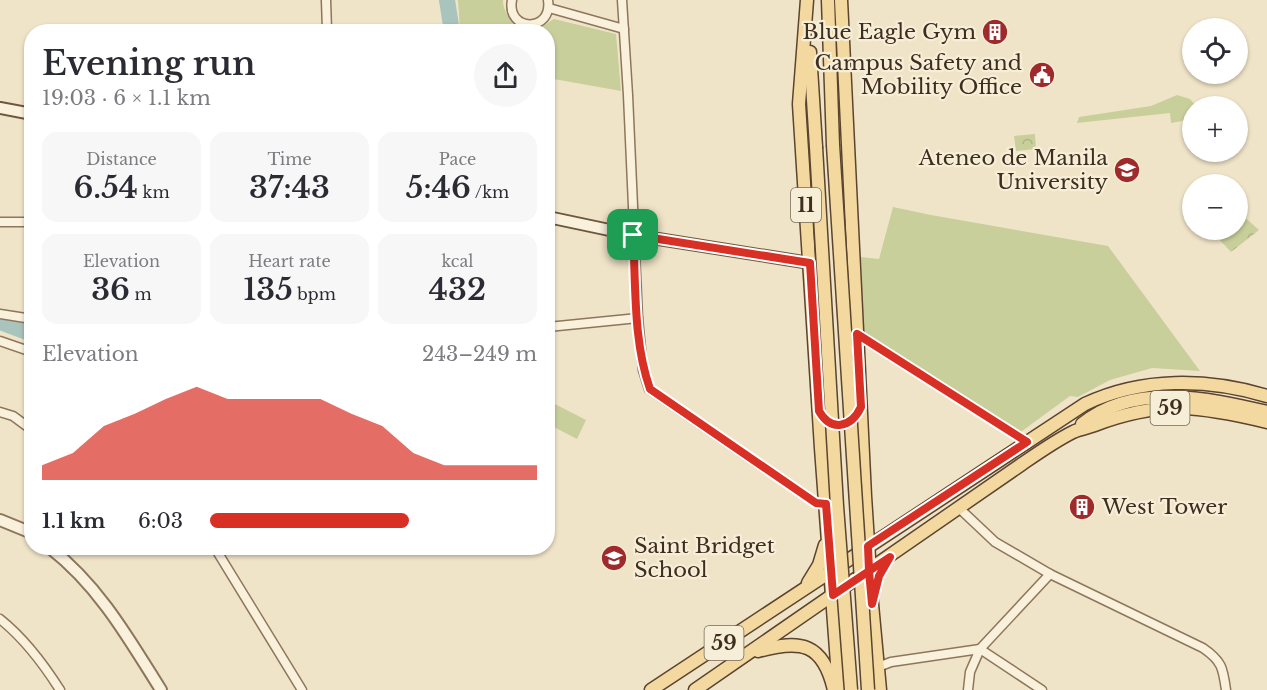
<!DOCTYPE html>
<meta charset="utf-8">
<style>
body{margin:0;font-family:"Libre Baskerville",serif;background:#f7f7f7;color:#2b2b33;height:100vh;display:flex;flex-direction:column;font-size:22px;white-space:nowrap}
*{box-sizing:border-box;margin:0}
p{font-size:20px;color:#7c7c81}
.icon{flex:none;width:33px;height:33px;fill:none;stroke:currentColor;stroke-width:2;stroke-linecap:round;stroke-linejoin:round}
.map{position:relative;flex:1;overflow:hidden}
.drawer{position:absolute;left:24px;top:24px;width:531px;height:531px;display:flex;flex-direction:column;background:#fff;border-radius:24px;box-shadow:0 2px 4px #0004}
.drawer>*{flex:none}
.fabs{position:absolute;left:1182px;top:18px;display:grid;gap:12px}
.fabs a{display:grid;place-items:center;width:66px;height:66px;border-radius:50%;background:#fff;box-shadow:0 2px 4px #0004;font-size:30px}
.pin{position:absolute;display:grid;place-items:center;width:51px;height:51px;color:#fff;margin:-26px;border-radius:12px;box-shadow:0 3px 9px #0006}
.round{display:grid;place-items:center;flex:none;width:63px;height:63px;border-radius:32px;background:#f7f7f7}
.summary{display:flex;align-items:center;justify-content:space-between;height:102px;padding:0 18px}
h1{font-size:33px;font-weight:600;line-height:45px}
.metrics{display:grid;grid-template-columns:repeat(3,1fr);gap:9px;height:102px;padding:6px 18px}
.metrics div{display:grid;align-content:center;border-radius:15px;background:#f7f7f7;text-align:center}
.metrics b{font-size:30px;font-weight:600}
.metrics small{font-size:16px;font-weight:400}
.metrics p{font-size:16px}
.chart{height:168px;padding:12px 18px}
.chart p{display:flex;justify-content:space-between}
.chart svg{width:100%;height:108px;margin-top:6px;fill:#d93025;opacity:.7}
ul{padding:0 18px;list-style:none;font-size:20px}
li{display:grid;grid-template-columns:96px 72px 1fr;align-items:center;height:45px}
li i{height:15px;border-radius:8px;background:#d93025}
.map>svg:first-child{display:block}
.green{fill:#c9cf9b}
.park{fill:url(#park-crowns)}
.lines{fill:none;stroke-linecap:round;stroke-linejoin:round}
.river{stroke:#a9c4bc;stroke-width:16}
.minor-casing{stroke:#8d765c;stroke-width:11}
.tertiary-casing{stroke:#8d765c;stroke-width:14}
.secondary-casing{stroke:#6f573f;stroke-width:14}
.primary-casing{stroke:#5b4430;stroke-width:15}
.minor{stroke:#faf1dc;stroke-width:8}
.tertiary{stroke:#faf1dc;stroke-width:10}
.secondary{stroke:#faf1dc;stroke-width:10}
.primary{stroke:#f3d9a0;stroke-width:12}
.primary-bridge-casing{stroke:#5b4430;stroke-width:15;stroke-linecap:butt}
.primary-bridge{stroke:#f3d9a0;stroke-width:12}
.route-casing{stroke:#fff;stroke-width:12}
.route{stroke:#d93025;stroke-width:8}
.labels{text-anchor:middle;stroke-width:4.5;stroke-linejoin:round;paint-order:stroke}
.shield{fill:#f7eed8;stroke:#756857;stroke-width:1.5}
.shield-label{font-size:20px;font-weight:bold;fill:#3d2e20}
.poi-label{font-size:21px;fill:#3d2e20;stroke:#f7eed8;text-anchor:end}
</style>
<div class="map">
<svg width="1267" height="690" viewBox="0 0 1267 690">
<defs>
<pattern id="park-crowns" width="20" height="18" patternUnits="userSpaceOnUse" patternTransform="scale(1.5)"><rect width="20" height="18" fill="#c9cf9b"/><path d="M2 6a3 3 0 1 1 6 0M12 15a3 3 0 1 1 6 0" fill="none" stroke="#aeb285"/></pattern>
</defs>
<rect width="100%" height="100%" fill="#f0e4c8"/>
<g class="green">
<path d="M458 0H503C503 18 523 35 541 27 545 25 550 21 554 19L616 34 621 91 548 78V32L460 31Z"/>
<polygon points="1177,95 1190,99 1195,105 1192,106 1192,115 1182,121 1171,123 1170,113 1077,123 1079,117 1151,106"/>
<polygon points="893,207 931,215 1108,246 1200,371 1152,368 1110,380 1078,397 1070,396 1018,434 863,333 861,257 879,259"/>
<polygon points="553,403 586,420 577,439 548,424 548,414"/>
</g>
<g class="park">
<polygon points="1035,134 1036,149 1016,151 1014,136"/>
<polygon points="1239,212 1259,230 1231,252 1212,232 1215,230 1238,230"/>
</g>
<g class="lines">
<g class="river">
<polyline points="447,0 452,32"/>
<polyline points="0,322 32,334"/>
</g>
<g class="minor-casing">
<g id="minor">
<polyline points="326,0 327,30"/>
<path d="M512 0C506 32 553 33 548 0"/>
<polyline points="622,0 628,95 638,318 643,370 649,389 816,503 826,504"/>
<polyline points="549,8 624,29"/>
<polyline points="0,222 32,222"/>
<polyline points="0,314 32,319"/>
<polyline points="548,327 638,318"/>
<polyline points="857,334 1027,442"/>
<polyline points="0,341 32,352"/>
<polyline points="0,412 13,416 32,430"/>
<path d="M959 508 995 542 1050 574 1203 648C1222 661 1223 668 1226 690"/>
<polyline points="215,548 302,690"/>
<path d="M0 619C25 639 43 663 60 690"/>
<polyline points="878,667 891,662 980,649 1042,690"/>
<polyline points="968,690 970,672 980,649 1050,574"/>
</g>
</g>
<g class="tertiary-casing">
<g id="tertiary">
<polyline points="0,520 32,533"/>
<path d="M50 548C99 586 129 639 161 690"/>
</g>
</g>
<g class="secondary-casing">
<g id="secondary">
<polyline points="0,108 32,114"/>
<polyline points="548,217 633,235 810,263"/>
</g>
</g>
<g class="primary-casing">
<g id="primary">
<polyline points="807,0 799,104 821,448 839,690"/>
<polyline points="828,0 833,145"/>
<polyline points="841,0 865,496 872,604 880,690"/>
<polyline points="810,52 816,147"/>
<path d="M1082 424C1134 382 1208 398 1267 412"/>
<polyline points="808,583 819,565 825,545"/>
<path d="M758 651C801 639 823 643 834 690"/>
<path d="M651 690 1085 404C1142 377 1207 378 1267 396"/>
<path d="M695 690 1022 464C1038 453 1055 441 1073 432 1079 429 1087 428 1095 425 1160 400 1201 406 1267 422"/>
</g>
</g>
<use href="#minor" class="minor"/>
<use href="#tertiary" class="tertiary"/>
<use href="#secondary" class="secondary"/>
<use href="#primary" class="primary"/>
<g class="primary-bridge-casing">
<g id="primary-bridge">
<polyline points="833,145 868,690"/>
<polyline points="816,147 837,506 851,690"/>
</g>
</g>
<use href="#primary-bridge" class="primary-bridge"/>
</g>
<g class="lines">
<g class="route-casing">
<path id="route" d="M633 235C636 285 633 341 650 389L816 503 826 504 833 595 869 571 872 604 879 576 890 557 869 571 868 546 1027 442 857 334 861 407C851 428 831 432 819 411L810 263 633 235"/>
</g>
<use href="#route" class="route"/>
</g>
<defs>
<g id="building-disc" transform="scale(1.35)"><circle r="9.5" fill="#9e2a2b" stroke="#f7eed8"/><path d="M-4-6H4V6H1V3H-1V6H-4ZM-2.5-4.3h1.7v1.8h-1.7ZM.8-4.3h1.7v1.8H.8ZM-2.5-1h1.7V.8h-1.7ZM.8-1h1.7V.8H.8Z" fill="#fff"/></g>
<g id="civic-disc" transform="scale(1.35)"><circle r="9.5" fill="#9e2a2b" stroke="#f7eed8"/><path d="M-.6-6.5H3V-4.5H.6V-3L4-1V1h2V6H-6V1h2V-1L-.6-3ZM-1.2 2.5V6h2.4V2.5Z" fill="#fff"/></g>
<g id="university-disc" transform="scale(1.35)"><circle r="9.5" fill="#9e2a2b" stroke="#f7eed8"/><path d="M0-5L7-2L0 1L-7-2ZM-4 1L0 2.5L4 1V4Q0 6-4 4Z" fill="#fff"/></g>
<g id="school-disc" transform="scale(1.35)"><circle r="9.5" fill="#9e2a2b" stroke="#f7eed8"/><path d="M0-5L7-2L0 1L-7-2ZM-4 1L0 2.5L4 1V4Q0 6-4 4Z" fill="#fff"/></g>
</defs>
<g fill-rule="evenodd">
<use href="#building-disc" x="995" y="32"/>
<use href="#civic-disc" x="1042" y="75"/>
<use href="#university-disc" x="1127" y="170"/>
<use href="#building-disc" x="1082" y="507"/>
<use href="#school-disc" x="614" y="558"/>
</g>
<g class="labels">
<g class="shield">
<rect x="791" y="188" width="30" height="34" rx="4.5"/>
<rect x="1150.5" y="391" width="39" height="34" rx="4.5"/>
<rect x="704.5" y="626" width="39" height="34" rx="4.5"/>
</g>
<g class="shield-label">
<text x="806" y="212">11</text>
<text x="1170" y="415">59</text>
<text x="724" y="650">59</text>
</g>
<g class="poi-label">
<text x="976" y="39">Blue Eagle Gym</text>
<text x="1022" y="70">Campus Safety and<tspan x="1022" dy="24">Mobility Office</tspan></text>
<text x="1108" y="165">Ateneo de Manila<tspan x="1108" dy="24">University</tspan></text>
<text x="1102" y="514" text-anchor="start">West Tower</text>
<text x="634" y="553" text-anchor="start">Saint Bridget<tspan x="634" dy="24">School</tspan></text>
</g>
</g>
</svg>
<div class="fabs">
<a><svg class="icon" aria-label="locate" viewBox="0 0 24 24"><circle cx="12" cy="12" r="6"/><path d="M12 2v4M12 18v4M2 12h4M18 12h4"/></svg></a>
<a>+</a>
<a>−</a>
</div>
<div class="pin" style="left:633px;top:235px;background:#1e9e55"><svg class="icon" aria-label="arrive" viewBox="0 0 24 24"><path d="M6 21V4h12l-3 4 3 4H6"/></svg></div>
<section class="drawer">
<div class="summary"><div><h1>Evening run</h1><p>19:03 · 6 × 1.1 km</p></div><a class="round"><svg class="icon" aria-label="share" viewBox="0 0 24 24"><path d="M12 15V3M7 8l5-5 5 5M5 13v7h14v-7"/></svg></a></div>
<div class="metrics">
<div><p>Distance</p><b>6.54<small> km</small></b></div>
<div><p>Time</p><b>37:43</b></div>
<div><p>Pace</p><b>5:46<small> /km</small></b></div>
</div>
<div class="metrics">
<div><p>Elevation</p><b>36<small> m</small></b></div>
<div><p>Heart rate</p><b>135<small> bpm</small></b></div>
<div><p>kcal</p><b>432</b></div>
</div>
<div class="chart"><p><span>Elevation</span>243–249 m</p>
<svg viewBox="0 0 160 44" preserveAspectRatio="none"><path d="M0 44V38L10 33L20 22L30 17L40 11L50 6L60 11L70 11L80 11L90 11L100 17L110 22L120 33L130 38L140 38L150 38L160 38V44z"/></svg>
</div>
<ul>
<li><b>1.1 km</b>6:03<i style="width:61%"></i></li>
</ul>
</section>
</div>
